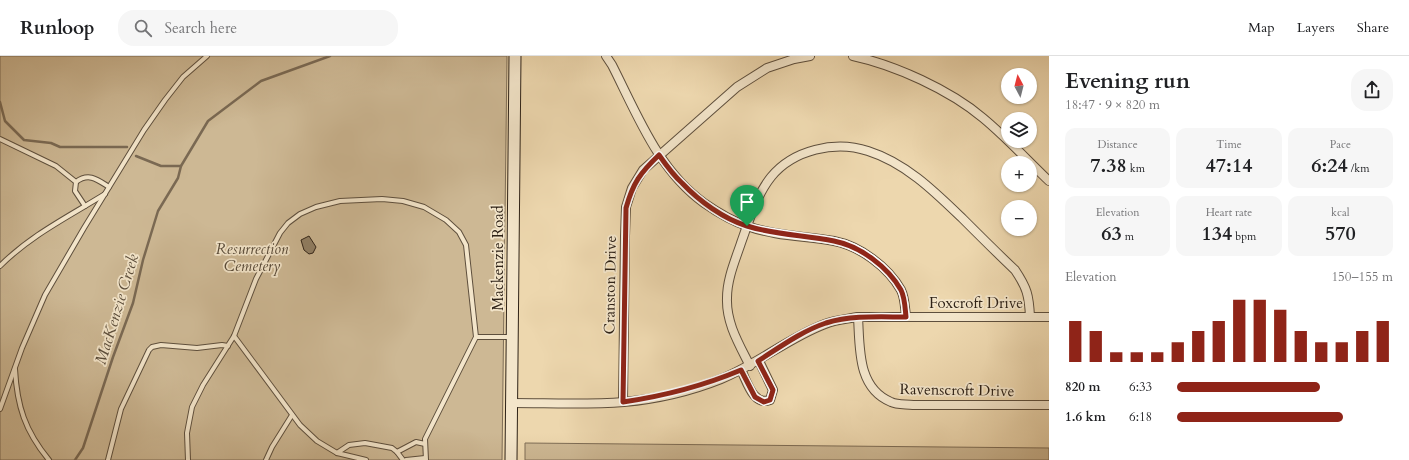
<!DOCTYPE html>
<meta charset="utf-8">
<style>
body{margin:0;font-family:Cardo,serif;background:#f6f6f6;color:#202124;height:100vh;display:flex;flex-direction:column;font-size:15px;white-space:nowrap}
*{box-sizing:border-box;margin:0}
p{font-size:13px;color:#757577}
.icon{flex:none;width:22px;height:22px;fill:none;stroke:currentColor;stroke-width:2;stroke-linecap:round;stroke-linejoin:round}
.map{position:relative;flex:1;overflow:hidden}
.drawer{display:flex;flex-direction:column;background:#fff;width:360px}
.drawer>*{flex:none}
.needle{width:26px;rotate:353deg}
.buttons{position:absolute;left:1001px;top:12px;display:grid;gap:8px}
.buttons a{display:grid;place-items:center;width:36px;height:36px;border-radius:50%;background:#fff;box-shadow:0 1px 3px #0004;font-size:20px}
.pin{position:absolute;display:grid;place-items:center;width:34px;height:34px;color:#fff;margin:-41px -17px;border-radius:50% 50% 50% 0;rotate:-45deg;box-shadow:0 0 4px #0007}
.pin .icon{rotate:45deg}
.round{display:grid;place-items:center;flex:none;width:42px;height:42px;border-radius:16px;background:#f6f6f6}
.headline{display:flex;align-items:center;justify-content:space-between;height:68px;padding:0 16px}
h1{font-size:22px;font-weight:600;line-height:30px}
.stats{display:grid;grid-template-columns:repeat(3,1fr);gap:6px;height:68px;padding:4px 16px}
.stats div{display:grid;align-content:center;border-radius:10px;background:#f6f6f6;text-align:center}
.stats b{font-size:20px;font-weight:600}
.stats small{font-size:11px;font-weight:400}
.stats p{font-size:11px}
.chart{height:112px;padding:8px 16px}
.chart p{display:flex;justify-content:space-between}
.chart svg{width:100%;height:72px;margin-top:4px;stroke:#8f2418;stroke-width:6}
ul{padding:0 16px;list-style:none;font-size:13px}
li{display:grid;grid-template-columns:64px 48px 1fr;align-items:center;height:30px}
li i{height:10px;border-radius:5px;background:#8f2418}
header{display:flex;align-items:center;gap:24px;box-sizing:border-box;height:56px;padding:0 20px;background:#fff;border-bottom:1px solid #e0e0e0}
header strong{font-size:19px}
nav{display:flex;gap:22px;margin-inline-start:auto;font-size:14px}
.search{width:280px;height:36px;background:#f6f6f6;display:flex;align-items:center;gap:10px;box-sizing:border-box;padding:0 14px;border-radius:16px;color:#757577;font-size:15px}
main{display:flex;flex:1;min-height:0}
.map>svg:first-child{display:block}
.green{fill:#cdb894;stroke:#7e6d56}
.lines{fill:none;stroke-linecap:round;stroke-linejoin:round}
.stream{stroke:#7a6953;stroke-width:2.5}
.building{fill:#918066;stroke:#2e2217}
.service-casing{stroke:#5e4f3d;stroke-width:6}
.minor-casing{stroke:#5e4f3d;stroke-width:10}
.secondary-casing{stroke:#2e2217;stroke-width:13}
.service{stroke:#f3e5ca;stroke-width:4}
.minor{stroke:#f3e5ca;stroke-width:8}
.secondary{stroke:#f3e5ca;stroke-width:11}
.route-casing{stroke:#fff;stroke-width:8}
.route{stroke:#8f2418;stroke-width:5}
.labels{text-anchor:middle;stroke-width:3.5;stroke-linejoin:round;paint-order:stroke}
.park-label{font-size:15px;font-style:italic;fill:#564836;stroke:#f3e5ca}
.street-label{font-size:15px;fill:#2e2217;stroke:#f3e5ca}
.water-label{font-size:16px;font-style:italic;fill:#5a4c3a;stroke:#f3e5ca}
</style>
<header>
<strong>Runloop</strong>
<div class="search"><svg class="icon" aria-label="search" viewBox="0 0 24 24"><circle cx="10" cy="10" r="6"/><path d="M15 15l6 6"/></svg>Search here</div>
<nav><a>Map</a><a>Layers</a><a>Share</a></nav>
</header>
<main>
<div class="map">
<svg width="1049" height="404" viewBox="0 0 1049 404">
<rect width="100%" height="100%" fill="#edd7ae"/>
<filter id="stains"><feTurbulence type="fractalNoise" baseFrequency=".005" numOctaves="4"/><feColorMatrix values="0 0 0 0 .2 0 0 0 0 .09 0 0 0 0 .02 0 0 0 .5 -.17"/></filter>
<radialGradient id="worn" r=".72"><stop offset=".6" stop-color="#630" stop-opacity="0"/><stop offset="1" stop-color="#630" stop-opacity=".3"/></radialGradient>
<g class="green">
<polygon points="0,0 507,0 502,404 0,404"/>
<polygon points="525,387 1049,392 1049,404 525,404"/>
</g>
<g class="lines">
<g class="stream">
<polyline points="0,46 5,65 24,84 51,87 60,91 127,91"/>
<polyline points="136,100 161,110 181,110"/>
<polyline points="75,404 83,392 113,301 133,247 143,204 158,155 178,122 181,110 208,65 261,25 330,0"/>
</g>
</g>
<polygon class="building" points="309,180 316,191 313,197 309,198 304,194 301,184"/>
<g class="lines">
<g class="service-casing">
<g id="service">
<polyline points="0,83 56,110 76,126 75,135 85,150"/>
<path d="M76 126C89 116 98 124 109 131"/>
<path d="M0 210C31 179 68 161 105 138"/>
<polyline points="234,280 300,369 317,385 337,397 366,404"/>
<polyline points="476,281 512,281"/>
<path d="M15 313C17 350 25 375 49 404"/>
<polyline points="0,353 22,292 45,239 84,172 144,74 165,44 183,21 207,0"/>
<polyline points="397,396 416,386 425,388"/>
<polyline points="337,397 349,389 365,387 392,392 397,396 403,404"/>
<polyline points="108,404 121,353 149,294 152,291 161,289 197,292 222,289 228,290"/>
<polyline points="188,404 187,377 192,351 203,329 234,280 256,223 280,177 288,167 300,158 316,151 340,145 382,143 403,145 424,151 446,164 459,176 466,189 476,281 425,383 426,404"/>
<polyline points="266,404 272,391 292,359"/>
<polyline points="406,404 425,402"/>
</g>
</g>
<g class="minor-casing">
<g id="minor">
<path d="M606 0 612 9C637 58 658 114 704 147 717 156 732 165 747 170 775 180 805 180 834 185 860 190 888 211 901 234 905 242 905 252 906 261"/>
<path d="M853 0C895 9 950 34 983 62 1006 81 1027 104 1049 125"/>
<path d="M858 261C860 292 857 332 891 346 897 349 906 348 913 349H1049"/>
<path d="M750 310C739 288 726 267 727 242 727 223 735 205 741 187 749 165 756 140 771 121 793 94 835 84 868 95 906 107 935 136 963 163 980 180 997 197 1015 214 1027 232 1029 239 1030 261"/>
<path d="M741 314C747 325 753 350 770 344L773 334 759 305"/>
<polyline points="623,346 625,180 626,151 632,132 643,114 737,31 767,12 794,3 810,0"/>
<path d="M512 347C549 347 587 349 624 346 656 343 691 335 721 323 758 308 788 282 825 268 835 264 847 263 858 261H1049"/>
</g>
</g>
<g class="secondary-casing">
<polyline id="secondary" points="511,404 515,0"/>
</g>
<use href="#service" class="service"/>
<use href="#minor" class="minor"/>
<use href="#secondary" class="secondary"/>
</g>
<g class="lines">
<g class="route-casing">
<path id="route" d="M659 99C666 109 673 119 682 127 699 145 724 163 747 170 775 179 805 179 834 185 860 190 888 211 901 234 905 242 905 252 906 261 880 261 852 259 826 267 802 275 780 291 758 305L773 334 770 344 764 346 755 341 741 314C703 330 664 340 623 346L626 152C633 127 640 117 659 99Z"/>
</g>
<use href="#route" class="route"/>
</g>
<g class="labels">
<g class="park-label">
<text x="252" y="198">Resurrection<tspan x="252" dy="17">Cemetery</tspan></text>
</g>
<g class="street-label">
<text transform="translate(498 202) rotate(-90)" y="5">Mackenzie Road</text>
<text transform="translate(610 229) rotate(-89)" y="5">Cranston Drive</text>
<text x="976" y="252">Foxcroft Drive</text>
<text transform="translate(957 334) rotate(1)" y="5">Ravenscroft Drive</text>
</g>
<g class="water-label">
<text transform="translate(116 253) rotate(-73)" y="6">MacKenzie Creek</text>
</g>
</g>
<rect width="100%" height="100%" filter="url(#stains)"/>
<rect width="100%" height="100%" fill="url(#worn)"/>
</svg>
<div class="buttons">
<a><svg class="needle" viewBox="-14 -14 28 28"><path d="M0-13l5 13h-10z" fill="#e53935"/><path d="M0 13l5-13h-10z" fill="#757577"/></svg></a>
<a><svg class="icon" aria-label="layers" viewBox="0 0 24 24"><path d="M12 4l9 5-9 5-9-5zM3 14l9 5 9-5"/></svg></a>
<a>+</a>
<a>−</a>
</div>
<div class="pin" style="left:747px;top:170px;background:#1e9e55"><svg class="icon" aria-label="arrive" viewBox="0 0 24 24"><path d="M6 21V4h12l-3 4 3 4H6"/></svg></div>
</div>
<section class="drawer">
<div class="headline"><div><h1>Evening run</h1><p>18:47 · 9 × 820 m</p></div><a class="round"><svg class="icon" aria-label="share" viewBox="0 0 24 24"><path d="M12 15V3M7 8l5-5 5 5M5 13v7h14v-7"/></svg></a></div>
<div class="stats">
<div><p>Distance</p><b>7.38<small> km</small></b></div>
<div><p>Time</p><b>47:14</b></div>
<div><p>Pace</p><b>6:24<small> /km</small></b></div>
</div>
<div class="stats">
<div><p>Elevation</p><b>63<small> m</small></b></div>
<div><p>Heart rate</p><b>134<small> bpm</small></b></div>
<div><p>kcal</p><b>570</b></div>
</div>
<div class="chart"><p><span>Elevation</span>150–155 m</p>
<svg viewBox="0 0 160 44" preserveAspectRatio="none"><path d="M5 44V19M15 44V25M25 44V38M35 44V38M45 44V38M55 44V32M65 44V25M75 44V19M85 44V6M95 44V6M105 44V12M115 44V25M125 44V32M135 44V32M145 44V25M155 44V19"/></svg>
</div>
<ul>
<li><b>820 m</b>6:33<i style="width:66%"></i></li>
<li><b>1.6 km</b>6:18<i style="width:77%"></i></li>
</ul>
</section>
</main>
